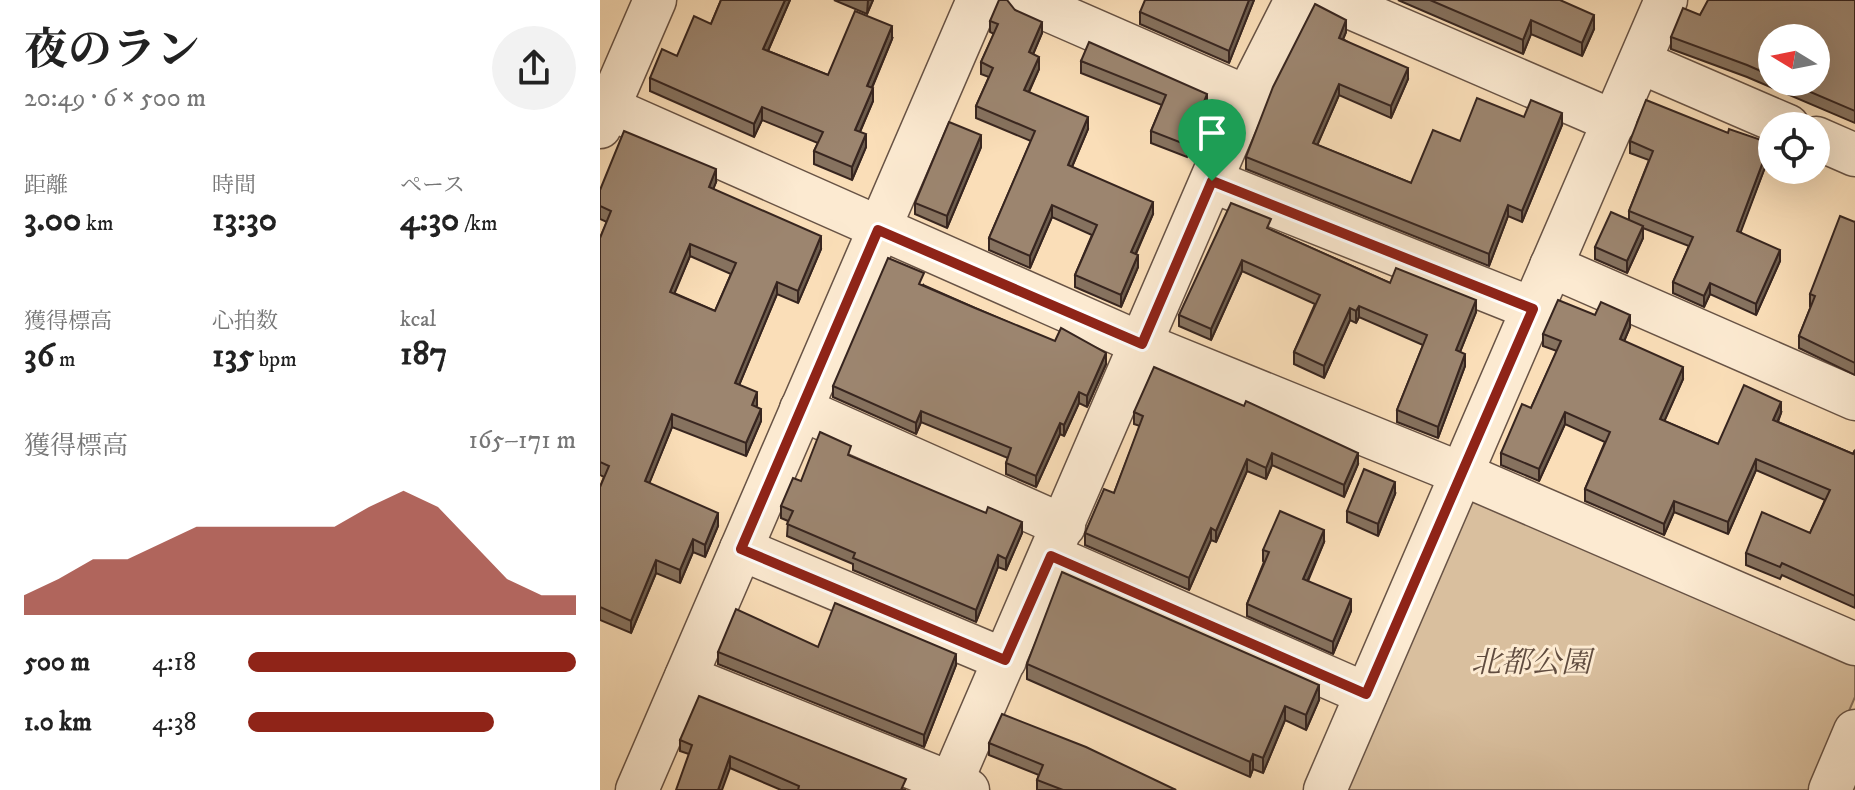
<!DOCTYPE html>
<html lang="ja">
<meta charset="utf-8">
<style>
body{margin:0;font-family:"IM FELL DW Pica","Noto Serif JP",serif;background:#f2f2f2;color:#222;height:100vh;display:flex;flex-direction:column;font-size:30px;white-space:nowrap}
*{box-sizing:border-box;margin:0}
p{font-size:26px;color:#767676}
.icon{flex:none;width:44px;height:44px;fill:none;stroke:currentColor;stroke-width:2;stroke-linecap:round;stroke-linejoin:round}
.map{position:relative;flex:1;overflow:hidden}
.sheet{display:flex;flex-direction:column;background:#fff;width:600px}
.sheet>*{flex:none}
.needle{width:52px;rotate:280deg}
.buttons{position:absolute;left:1158px;top:24px;display:grid;gap:16px}
.buttons a{display:grid;place-items:center;width:72px;height:72px;border-radius:50%;background:#fff;box-shadow:0 8px 32px #0002;font-size:40px}
.pin{position:absolute;display:grid;place-items:center;width:68px;height:68px;color:#fff;margin:-82px -34px;border-radius:50% 50% 50% 0;rotate:-45deg;box-shadow:0 0 8px #0007}
.pin .icon{rotate:45deg}
.round{display:grid;place-items:center;flex:none;width:84px;height:84px;border-radius:42px;background:#f2f2f2}
.headline{display:flex;align-items:center;justify-content:space-between;height:136px;padding:0 24px}
h1{font-size:44px;font-weight:700;line-height:60px}
.metrics{display:grid;grid-template-columns:repeat(3,1fr);gap:12px;height:136px;padding:8px 24px}
.metrics div{display:grid;align-content:center}
.metrics b{font-size:34px;font-weight:700}
.metrics small{font-size:22px;font-weight:400}
.metrics p{font-size:22px}
.chart{height:224px;padding:16px 24px}
.chart p{display:flex;justify-content:space-between}
.chart svg{width:100%;height:144px;margin-top:8px;fill:#8f2418;opacity:.7}
ul{padding:0 24px;list-style:none;font-size:26px}
li{display:grid;grid-template-columns:128px 96px 1fr;align-items:center;height:60px}
li i{height:20px;border-radius:10px;background:#8f2418}
main{display:flex;flex:1;min-height:0}
.map>svg:first-child{display:block}
.green{fill:#d9bf9e;stroke:#88725e;stroke-width:2}
.lines{fill:none;stroke-linecap:round;stroke-linejoin:round}
.minor-casing{stroke:#685345;stroke-width:45}
.minor{stroke:#fcead1;stroke-width:42}
.wall{fill:#86725f;stroke:#37251f;stroke-width:2;fill-rule:evenodd}
.shaded-wall{fill:#6d5d4e;stroke:#37251f;stroke-width:2}
.building{fill:#9c856f;stroke:#37251f;stroke-width:2;fill-rule:evenodd}
.route-casing{stroke:#fff;stroke-width:16}
.route{stroke:#8f2418;stroke-width:10}
.labels{text-anchor:middle;stroke-width:6;stroke-linejoin:round;paint-order:stroke}
.park-label{font-size:30px;font-style:italic;fill:#604c3f;stroke:#fcead1}
</style>
<main>
<section class="sheet">
<div class="headline"><div><h1>夜のラン</h1><p>20:49 · 6 × 500 m</p></div><a class="round"><svg class="icon" aria-label="share" viewBox="0 0 24 24"><path d="M12 15V3M7 8l5-5 5 5M5 13v7h14v-7"/></svg></a></div>
<div class="metrics">
<div><p>距離</p><b>3.00<small> km</small></b></div>
<div><p>時間</p><b>13:30</b></div>
<div><p>ペース</p><b>4:30<small> /km</small></b></div>
</div>
<div class="metrics">
<div><p>獲得標高</p><b>36<small> m</small></b></div>
<div><p>心拍数</p><b>135<small> bpm</small></b></div>
<div><p>kcal</p><b>187</b></div>
</div>
<div class="chart"><p><span>獲得標高</span>165–171 m</p>
<svg viewBox="0 0 160 44" preserveAspectRatio="none"><path d="M0 44V38L10 33L20 27L30 27L40 22L50 17L60 17L70 17L80 17L90 17L100 11L110 6L120 11L130 22L140 33L150 38L160 38V44z"/></svg>
</div>
<ul>
<li><b>500 m</b>4:18<i style="width:100%"></i></li>
<li><b>1.0 km</b>4:38<i style="width:75%"></i></li>
</ul>
</section>
<div class="map">
<svg width="1255" height="790" viewBox="0 0 1255 790">
<rect width="100%" height="100%" fill="#fadeb8"/>
<filter id="stains"><feTurbulence type="fractalNoise" baseFrequency=".0025" numOctaves="4"/><feColorMatrix values="0 0 0 0 .2 0 0 0 0 .09 0 0 0 0 .02 0 0 0 .5 -.17"/></filter>
<radialGradient id="worn" r=".72"><stop offset=".6" stop-color="#630" stop-opacity="0"/><stop offset="1" stop-color="#630" stop-opacity=".3"/></radialGradient>
<polygon class="green" points="862,495 1255,660 1255,697 1215,790 738,790"/>
<g class="lines">
<g class="minor-casing">
<g id="minor">
<polyline points="425,0 647,97"/>
<polyline points="733,0 1015,122"/>
<polyline points="1040,62 1188,126"/>
<polyline points="0,104 542,344 862,474 1255,644"/>
<polyline points="0,127 55,0"/>
<polyline points="1216,138 1255,155"/>
<polyline points="612,181 933,309"/>
<polyline points="951,266 1255,399"/>
<polyline points="201,409 464,526"/>
<polyline points="141,549 405,660"/>
<polyline points="451,556 766,694"/>
<polyline points="86,677 368,790"/>
<polyline points="37,790 378,0"/>
<polyline points="348,790 647,97 696,0"/>
<polyline points="725,790 1066,0"/>
<polyline points="1230,790 1255,731"/>
</g>
</g>
<use href="#minor" class="minor"/>
</g>
<g class="wall">
<polygon points="121,0 190,0 168,51 228,75 292,39 272,88 273,101 260,132 266,147 252,180 214,164 214,151 218,143 162,120 154,137 50,91 50,78 77,56 111,24"/>
<polygon points="234,0 273,0 267,14"/>
<polygon points="654,0 629,63 540,24 540,12"/>
<polygon points="798,0 960,0 994,29 982,56 931,34 923,54"/>
<path d="M1255 0V123L1147 77 1071 49V37L1100 15 1105 7ZM1172 38 1216 82H1172Z"/>
<polygon points="415,10 442,33 433,54 439,69 429,92 488,129 472,167 553,214 536,254 538,267 521,307 475,287 475,275 492,235 452,217 430,268 389,250 389,238 431,141 376,118 376,106 389,77 381,74 381,62 394,34 390,32 390,21"/>
<polygon points="746,32 743,39 808,79 791,118 739,95 717,145 811,183 860,141 924,117 962,125 922,222 908,216 889,266 646,169 646,157"/>
<polygon points="481,61 607,106 587,157 551,143 551,131 562,105 481,73"/>
<polygon points="1030,141 1170,154 1140,232 1180,261 1156,315 1110,294 1104,307 1073,293 1073,282 1089,246 1043,228 1043,238 1027,273 995,259 995,247 1029,220 1029,211 1049,160 1030,153"/>
<polygon points="381,147 347,228 315,214 315,203"/>
<path d="M116 182 113 189 221 249 198 303 177 294 139 385 157 405 156 407 161 421 146 456 72 427 49 483 118 526 105 557 93 552 80 583 56 573 31 633 0 620V487L4 477 0 475V238L7 222 0 219V190ZM90 256 131 274 115 311 74 293Z"/>
<polygon points="1255,222 1255,375 1199,348 1199,336 1211,306 1210,306 1210,294"/>
<polygon points="671,230 790,283 876,312 860,352 865,366 838,438 797,422 797,410 823,345 759,317 756,323 750,320 724,378 694,364 694,352 715,304 642,271 611,340 579,326 579,315"/>
<polygon points="324,284 323,285 375,308 506,364 487,407 479,403 464,436 460,434 436,487 406,474 406,463 408,458 321,422 316,434 233,397 233,386"/>
<polygon points="995,315 1030,327 1024,341 1083,379 1064,421 1118,444 1181,413 1178,422 1253,454 1255,450 1255,608 1182,575 1180,579 1146,565 1146,553 1210,533 1225,500 1156,470 1128,534 1074,512 1064,535 985,501 985,489 1005,442 965,424 939,481 901,465 901,453 931,408 957,351 943,346 943,334"/>
<polygon points="534,412 758,464 744,497 672,465 666,479 647,471 616,542 611,540 589,590 485,545 485,533 514,493 540,426 534,424"/>
<polygon points="251,457 422,533 406,570 398,567 376,622 253,570 253,564 187,536 188,521 181,518 181,506 201,481"/>
<polygon points="795,494 778,536 747,522 747,511"/>
<polygon points="724,542 708,581 751,611 733,654 647,616 647,604 664,562 663,561 663,550"/>
<polygon points="218,647 356,665 324,747 118,664 118,652"/>
<polygon points="427,664 719,700 706,730 685,720 663,773 653,769 650,777 427,679"/>
<polygon points="80,740 306,790 181,790 130,768 80,751"/>
<polygon points="389,743 576,790 437,790 437,780 439,775 389,755"/>
</g>
<g class="shaded-wall">
<polygon points="185,0 190,0 163,62 163,49"/>
<polygon points="268,0 273,0 267,14"/>
<polygon points="649,0 654,0 629,63 629,51"/>
<polygon points="994,15 994,29 982,56 982,43"/>
<polygon points="746,20 746,32 739,49 739,38"/>
<polygon points="931,20 931,34 923,54 923,40"/>
<polygon points="442,22 442,33 429,64 429,52"/>
<polygon points="292,26 292,39 267,99 267,86"/>
<polygon points="439,57 439,69 424,102 424,90"/>
<polygon points="808,68 808,79 791,118 791,106"/>
<polygon points="739,84 739,95 713,155 713,143"/>
<polygon points="273,88 273,101 255,143 255,130"/>
<polygon points="607,94 607,106 587,157 587,145"/>
<polygon points="162,107 162,120 154,137 154,124"/>
<polygon points="962,113 962,125 922,222 922,211"/>
<polygon points="488,117 488,129 468,176 468,165"/>
<polygon points="266,134 266,147 252,180 252,167"/>
<polygon points="381,135 381,147 347,228 347,216"/>
<polygon points="1170,143 1170,154 1137,242 1137,231"/>
<polygon points="116,169 116,182 109,200 109,187"/>
<polygon points="553,202 553,214 531,264 531,252"/>
<polygon points="452,205 452,217 430,268 430,256"/>
<polygon points="908,205 908,216 889,266 889,254"/>
<polygon points="1043,226 1043,238 1027,273 1027,261"/>
<polygon points="221,236 221,249 198,303 198,291"/>
<polygon points="90,244 90,256 70,304 70,292"/>
<polygon points="1180,250 1180,261 1156,315 1156,304"/>
<polygon points="538,255 538,267 521,307 521,295"/>
<polygon points="642,260 642,271 611,340 611,329"/>
<polygon points="177,282 177,294 135,395 135,383"/>
<polygon points="1110,283 1110,294 1104,307 1104,296"/>
<polygon points="876,300 876,312 856,362 856,350"/>
<polygon points="759,306 759,317 756,323 756,311"/>
<polygon points="750,308 750,320 724,378 724,366"/>
<polygon points="1030,315 1030,327 1020,351 1020,339"/>
<polygon points="506,353 506,364 487,407 487,396"/>
<polygon points="865,354 865,366 838,438 838,427"/>
<polygon points="1083,367 1083,379 1060,431 1060,419"/>
<polygon points="157,392 157,405 152,418 152,405"/>
<polygon points="479,392 479,403 464,436 464,425"/>
<polygon points="1181,402 1181,413 1173,432 1173,420"/>
<polygon points="161,409 161,421 146,456 146,443"/>
<polygon points="321,411 321,422 316,434 316,423"/>
<polygon points="965,412 965,424 939,481 939,469"/>
<polygon points="72,414 72,427 45,494 45,481"/>
<polygon points="460,423 460,434 436,487 436,476"/>
<polygon points="672,453 672,465 666,479 666,468"/>
<polygon points="758,453 758,464 744,497 744,485"/>
<polygon points="647,459 647,471 616,542 616,531"/>
<polygon points="1156,459 1156,470 1128,534 1128,522"/>
<polygon points="795,482 795,494 778,536 778,524"/>
<polygon points="1074,501 1074,512 1064,535 1064,524"/>
<polygon points="118,513 118,526 105,557 105,545"/>
<polygon points="422,522 422,533 406,570 406,559"/>
<polygon points="611,528 611,540 589,590 589,578"/>
<polygon points="724,530 724,542 703,591 703,579"/>
<polygon points="93,539 93,552 80,583 80,570"/>
<polygon points="398,555 398,567 376,622 376,610"/>
<polygon points="56,560 56,573 31,633 31,621"/>
<polygon points="751,599 751,611 733,654 733,642"/>
<polygon points="356,654 356,665 324,747 324,735"/>
<polygon points="719,685 719,700 706,730 706,715"/>
<polygon points="685,706 685,720 663,773 663,758"/>
<polygon points="653,754 653,769 650,777 650,762"/>
<polygon points="130,756 130,768 122,790 118,790"/>
</g>
<g class="building">
<polygon points="121,0 185,0 163,49 228,75 255,11 292,26 267,86 273,88 255,130 266,134 252,167 214,151 223,132 162,107 154,124 50,78 62,49 77,56 94,16 111,24"/>
<polygon points="399,0 407,0 415,10 442,22 429,52 439,57 424,90 488,117 468,165 553,202 531,252 538,255 521,295 475,275 497,225 452,205 430,256 389,238 435,131 376,106 393,68 381,62 398,24 390,21"/>
<polygon points="545,0 649,0 629,51 540,12"/>
<polygon points="830,0 960,0 994,15 982,43 931,20 923,40"/>
<polygon points="1108,0 1255,0 1255,111 1187,82 1216,82 1216,38 1172,38 1172,76 1147,65 1071,37 1083,8 1100,15"/>
<polygon points="715,4 746,20 739,38 808,68 791,106 739,84 713,143 811,183 833,130 860,141 877,98 924,117 931,100 962,113 922,211 908,205 889,254 646,157 673,87"/>
<polygon points="489,42 607,94 587,145 551,131 566,95 481,61"/>
<polygon points="1046,100 1128,133 1129,129 1170,143 1137,231 1180,250 1156,304 1110,283 1104,296 1073,282 1093,237 1029,211 1053,151 1030,141"/>
<polygon points="349,122 381,135 347,216 315,203"/>
<path d="M24 131 116 169 109 187 221 236 198 291 177 282 135 383 157 392 152 405 161 409 146 443 72 414 45 481 118 513 105 545 93 539 80 570 56 560 31 621 0 607V487L9 466 0 462V238L11 211 0 206V190ZM90 244 136 263 115 311 70 292Z"/>
<polygon points="631,203 671,219 667,228 790,283 796,268 876,300 856,350 865,354 838,427 797,410 827,335 759,306 756,311 750,308 724,366 694,352 720,295 642,260 611,329 579,315"/>
<polygon points="1011,212 1043,226 1027,261 995,247"/>
<polygon points="1240,216 1255,222 1255,363 1199,336 1215,296 1210,294"/>
<polygon points="288,258 324,273 319,284 375,308 455,341 461,328 506,353 487,396 479,392 464,425 460,423 436,476 406,463 411,448 321,411 316,423 233,386"/>
<polygon points="958,300 995,315 1001,302 1030,315 1020,339 1083,367 1060,419 1118,444 1144,385 1181,402 1173,420 1253,454 1255,450 1255,596 1182,563 1180,567 1146,553 1162,512 1210,533 1230,490 1156,459 1128,522 1074,501 1064,524 985,489 1010,432 965,412 939,469 901,453 922,404 931,408 961,341 943,334"/>
<polygon points="554,367 644,406 646,401 758,453 744,485 672,453 666,468 647,459 616,531 611,528 589,578 485,533 504,489 514,493 543,416 534,412"/>
<polygon points="220,432 251,446 248,455 386,513 388,507 422,522 406,559 398,555 376,610 253,558 255,553 187,524 193,511 181,506 193,478 201,481"/>
<polygon points="764,469 795,482 778,524 747,511"/>
<polygon points="680,511 724,530 703,579 751,599 733,642 647,604 669,552 663,550"/>
<polygon points="462,572 719,685 706,715 685,706 663,758 653,754 650,762 427,664"/>
<polygon points="235,603 356,654 324,735 118,652 136,609 218,647"/>
<polygon points="99,696 306,779 301,790 198,790 199,786 130,756 118,790 76,790 92,745 80,740"/>
<polygon points="402,714 486,747 576,790 463,790 437,780 443,765 389,743"/>
</g>
<g class="lines">
<g class="route-casing">
<polygon id="route" points="612,181 933,309 766,694 451,556 405,660 141,549 278,230 542,344"/>
</g>
<use href="#route" class="route"/>
</g>
<g class="labels">
<g class="park-label">
<text x="931" y="672">北都公園</text>
</g>
</g>
<rect width="100%" height="100%" filter="url(#stains)"/>
<rect width="100%" height="100%" fill="url(#worn)"/>
</svg>
<div class="buttons">
<a><svg class="needle" viewBox="-14 -14 28 28"><path d="M0-13l5 13h-10z" fill="#e53935"/><path d="M0 13l5-13h-10z" fill="#767676"/></svg></a>
<a><svg class="icon" aria-label="locate" viewBox="0 0 24 24"><circle cx="12" cy="12" r="6"/><path d="M12 2v4M12 18v4M2 12h4M18 12h4"/></svg></a>
</div>
<div class="pin" style="left:612px;top:181px;background:#1e9e55"><svg class="icon" aria-label="arrive" viewBox="0 0 24 24"><path d="M6 21V4h12l-3 4 3 4H6"/></svg></div>
</div>
</main>
